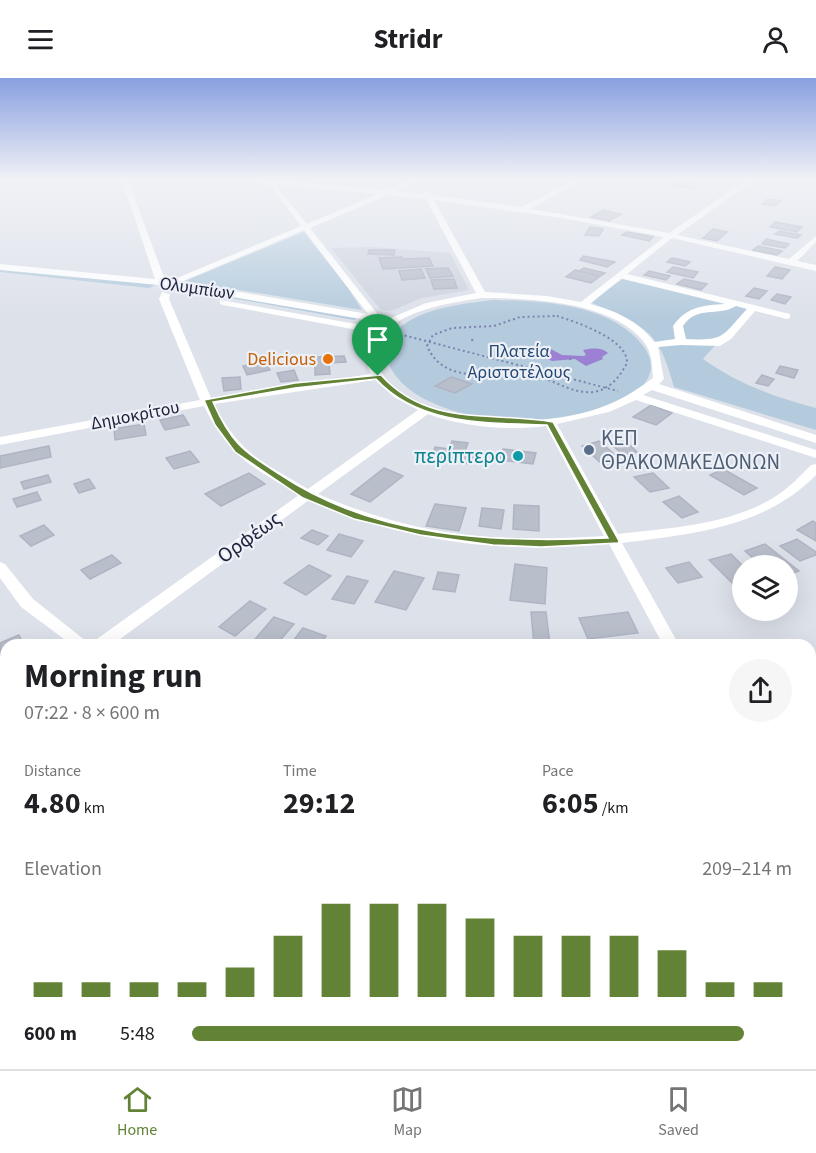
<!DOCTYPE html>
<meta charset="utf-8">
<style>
body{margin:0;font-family:"Source Sans 3",sans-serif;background:#f6f6f6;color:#202124;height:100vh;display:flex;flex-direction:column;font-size:22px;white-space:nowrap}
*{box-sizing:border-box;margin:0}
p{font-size:20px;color:#757577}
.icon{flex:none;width:33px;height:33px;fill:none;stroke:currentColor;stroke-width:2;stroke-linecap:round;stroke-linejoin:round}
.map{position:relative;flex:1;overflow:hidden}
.details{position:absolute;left:0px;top:561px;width:816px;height:430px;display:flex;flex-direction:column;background:#fff;border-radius:18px 18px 0 0;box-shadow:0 6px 24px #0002}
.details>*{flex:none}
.buttons{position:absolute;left:732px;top:477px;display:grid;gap:12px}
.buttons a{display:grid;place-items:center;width:66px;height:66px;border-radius:50%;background:#fff;box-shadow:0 6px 24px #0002;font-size:30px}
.pin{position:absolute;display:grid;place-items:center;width:51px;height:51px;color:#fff;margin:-62px -26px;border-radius:50% 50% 50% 0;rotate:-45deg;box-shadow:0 0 6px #0007}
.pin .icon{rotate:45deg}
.round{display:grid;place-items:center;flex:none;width:63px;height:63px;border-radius:32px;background:#f6f6f6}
.summary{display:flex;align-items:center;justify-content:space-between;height:102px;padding:0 24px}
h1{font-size:33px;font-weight:700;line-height:45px}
.stats{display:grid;grid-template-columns:repeat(3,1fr);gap:9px;height:102px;padding:6px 24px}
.stats div{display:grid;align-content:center}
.stats b{font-size:30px;font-weight:700}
.stats small{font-size:16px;font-weight:400}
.stats p{font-size:16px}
.chart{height:168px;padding:12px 24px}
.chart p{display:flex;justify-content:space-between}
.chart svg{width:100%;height:108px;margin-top:6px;stroke:#628335;stroke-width:6}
ul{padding:0 24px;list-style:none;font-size:20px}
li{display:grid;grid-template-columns:96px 72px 1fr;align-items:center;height:45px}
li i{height:15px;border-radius:8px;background:#628335}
header{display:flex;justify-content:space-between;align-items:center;height:78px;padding:0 24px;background:#fff;font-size:27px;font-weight:700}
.tab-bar{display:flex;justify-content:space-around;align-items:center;height:84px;border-top:2px solid #e0e0e0;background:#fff;font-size:16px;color:#757577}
.tab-bar a{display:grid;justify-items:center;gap:3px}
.tab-bar .selected{color:#628335}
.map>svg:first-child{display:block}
.built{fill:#ced3de}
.green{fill:#b4cbdd}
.water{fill:#9b80d4}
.building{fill:#b9becb;stroke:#afb4c4;stroke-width:1.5}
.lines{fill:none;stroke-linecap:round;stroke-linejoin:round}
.path{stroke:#7b83b0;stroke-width:2;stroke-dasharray:2 3;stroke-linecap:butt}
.minor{fill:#fff;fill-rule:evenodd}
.route{fill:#628335;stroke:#fff;stroke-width:1.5;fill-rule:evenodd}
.food-dot{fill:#e8710a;stroke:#edf1f7;stroke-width:2}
.service-dot{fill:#5c6f8a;stroke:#edf1f7;stroke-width:2}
.culture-dot{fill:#0f9aa8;stroke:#edf1f7;stroke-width:2}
.labels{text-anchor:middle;stroke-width:4.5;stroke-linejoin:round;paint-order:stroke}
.far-street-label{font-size:18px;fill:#1e213a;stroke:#edf1f7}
.far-park-label{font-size:18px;fill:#264973;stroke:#edf1f7}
.far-food-label{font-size:18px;fill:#c56008;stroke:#edf1f7;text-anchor:end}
.service-label{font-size:21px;fill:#4e5e75;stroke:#edf1f7;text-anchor:start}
.culture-label{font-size:21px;fill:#0d838f;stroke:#edf1f7;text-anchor:end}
.street-label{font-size:21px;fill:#1e213a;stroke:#edf1f7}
</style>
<header><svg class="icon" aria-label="menu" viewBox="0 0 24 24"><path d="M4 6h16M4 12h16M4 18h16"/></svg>Stridr<svg class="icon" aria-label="person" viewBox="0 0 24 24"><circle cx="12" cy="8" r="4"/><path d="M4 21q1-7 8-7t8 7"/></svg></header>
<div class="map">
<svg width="816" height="991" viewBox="0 0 816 991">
<rect width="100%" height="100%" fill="#dde1ea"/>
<polygon class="built" points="373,169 450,175 469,212 422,220 391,233 380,231 331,170"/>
<g class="green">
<polygon points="304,154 348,210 362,232 185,203"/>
<polygon points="0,189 161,204 149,210 0,194"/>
<path d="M624 200 748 230 703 281C738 306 775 319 816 330V352L674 309C658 248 644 250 590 224Z"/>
<polygon points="180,207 362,237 354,242 176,210"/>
<path d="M493 222C542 223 611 225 644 269 649 276 653 286 650 295 642 318 615 329 593 335 543 348 481 347 433 325 383 303 364 258 426 235 448 227 470 225 493 222Z"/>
</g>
<path class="water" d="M547 269 562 277 583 278 586 277 583 272C591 270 602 269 608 275L602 279 603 281 586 288 575 281 552 283 543 279Z"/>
<g class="building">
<polygon points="678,103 699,107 694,111 672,107"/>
<polygon points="768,121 781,123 775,128 762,126"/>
<polygon points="603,132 621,136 609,143 591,139"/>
<polygon points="775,144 802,149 797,154 770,149"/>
<polygon points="590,149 603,151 599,158 585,157"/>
<polygon points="713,151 727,154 717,163 703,160"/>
<polygon points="779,153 801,157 797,160 775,156"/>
<polygon points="627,154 649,158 653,159 649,163 622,157"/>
<polygon points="766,161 789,166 785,170 762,166"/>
<polygon points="758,168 782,173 777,177 753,172"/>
<polygon points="369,172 395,172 394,177 368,176"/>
<polygon points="583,178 615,184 607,189 580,182"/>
<polygon points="402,179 403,181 429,180 433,188 383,191 379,180"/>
<polygon points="672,180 690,184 685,188 667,184"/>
<polygon points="673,189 698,194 693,200 667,194"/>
<polygon points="775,189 790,192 782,201 767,198"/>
<polygon points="448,190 453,198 430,200 426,191"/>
<polygon points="584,190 605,195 600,198 579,193"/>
<polygon points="421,191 425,200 402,202 399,193"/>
<polygon points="575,192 579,193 600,198 591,205 566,199"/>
<polygon points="649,193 670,198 666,202 644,197"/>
<polygon points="454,201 457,210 434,211 431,202"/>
<polygon points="684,201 707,206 701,212 677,206"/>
<polygon points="754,210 767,213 759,221 746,218"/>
<polygon points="777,216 791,219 785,226 771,222"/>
<polygon points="344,278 346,284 329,285 330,296 315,297 315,279"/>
<polygon points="265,284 270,292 247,297 243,288"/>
<polygon points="780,288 798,292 794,300 776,295"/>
<polygon points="294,292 298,302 281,304 277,295"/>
<polygon points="762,297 774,301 768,308 756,305"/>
<polygon points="240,299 241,311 224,313 222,300"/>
<polygon points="451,299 472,306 455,315 435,308"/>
<polygon points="651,327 672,335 656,347 633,339"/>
<polygon points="183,337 189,347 165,352 160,342"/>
<polygon points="144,346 146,357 115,362 114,351"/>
<polygon points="452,363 468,365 465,373 475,374 471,386 431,381 435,369 449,371"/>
<polygon points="599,363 621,382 603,387 582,368"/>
<polygon points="626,363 637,374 623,377 612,367"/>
<polygon points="49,368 51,379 0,390 0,378"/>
<polygon points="503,371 536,375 533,386 500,382"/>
<polygon points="190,373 199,384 174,391 166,380"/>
<polygon points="384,390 403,398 370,424 351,416"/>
<polygon points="723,391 757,410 744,417 710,397"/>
<polygon points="249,395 265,406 221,428 205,416"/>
<polygon points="653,395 669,410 650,414 634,399"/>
<polygon points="48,397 51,404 24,411 21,404"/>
<polygon points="89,401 95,410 79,415 74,406"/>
<polygon points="37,414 41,422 17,429 13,421"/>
<polygon points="679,418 698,434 682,440 663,424"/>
<polygon points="435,426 466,430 459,453 426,448"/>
<polygon points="514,427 539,428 539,453 513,451"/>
<polygon points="482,430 504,432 501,451 479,448"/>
<polygon points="813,443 816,445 816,463 797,452"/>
<polygon points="44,447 54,457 31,468 20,458"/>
<polygon points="312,452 328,458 318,467 301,460"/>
<polygon points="339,456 363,463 351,479 327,472"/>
<polygon points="797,461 816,474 816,477 800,483 780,468"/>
<polygon points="765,466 799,493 788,497 788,488 762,488 745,473"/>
<polygon points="731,476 743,488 742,502 732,505 709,482"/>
<polygon points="112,477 121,485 90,501 81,492"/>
<polygon points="689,484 702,499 678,505 666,490"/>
<polygon points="515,486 547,490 545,526 510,522"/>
<polygon points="309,487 331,498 306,517 284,505"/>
<polygon points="394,493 424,500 406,532 375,524"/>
<polygon points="438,494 459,497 455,514 433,511"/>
<polygon points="347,498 368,503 354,526 332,521"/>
<polygon points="250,523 266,531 235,558 219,549"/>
<polygon points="531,534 546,534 550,567 534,567"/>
<polygon points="628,534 638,555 588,561 579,540"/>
<polygon points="274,539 294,546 276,567 250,567"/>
<polygon points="303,550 326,558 319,567 290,567"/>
<polygon points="19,557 24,567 6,567 6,588 0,590 0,565"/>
<polygon points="810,644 816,644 816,664 810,665"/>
<polygon points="4,825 6,826 6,865 0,871 0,829"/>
<polygon points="6,892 6,961 4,964 0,962 0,900"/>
<polygon points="816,904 816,990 810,977 810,905"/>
<polygon points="235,986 255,986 253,991 233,991"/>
<polygon points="698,986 732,986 733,991 700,991"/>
</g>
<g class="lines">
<g class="path">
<path d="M557 238C576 244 628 261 627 285 620 299 609 312 593 314 572 316 555 302 535 298 498 291 446 311 427 268L433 257 452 250 494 248 520 239Z"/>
<polyline points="395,255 618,313"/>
<polyline points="472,261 473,266"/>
<polyline points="570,282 571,277"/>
</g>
<g class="minor">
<path d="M122 102H128L165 202 170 203 301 148 269 106 238 102H273L386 112 411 102H420L396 113 424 116 422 114 426 112 431 117 522 129 573 102H581L531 131 669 155 746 102H754L677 157 789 181 816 158V164L797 183 816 187V193L672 160 627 196 790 236V240L787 241 755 233 731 261 720 268 681 267 658 269 664 301 659 306 816 357V365L652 312 643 317 816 372V380L636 322 609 334 557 346 618 456C670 450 731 447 776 418 789 410 800 398 811 387L816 386V397C764 450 692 456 622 465L679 567H663L609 466C503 476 407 465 309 422L112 567H92L94 563 299 417C251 388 230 380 204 328L0 367V359L200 322 159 221 162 214 170 216 169 221 211 320 371 296C363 281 366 269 374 255L223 227 220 226V222L379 250 384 245 169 208 0 192V186L155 201ZM276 107 378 116 307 146ZM388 117 426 121 476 215 426 225 391 240 379 238 310 150ZM434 122 562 140 664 159 581 224 547 218 485 214ZM304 152 368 236 181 204ZM622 200 623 201 725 226C703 227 686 229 673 248L675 261 654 264C639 243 614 232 590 226ZM482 220C530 220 612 223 644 264 652 274 652 288 653 300 637 312 621 322 602 329 548 349 461 348 410 320 395 311 378 298 377 279 374 235 449 225 482 220ZM736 228 747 231C721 259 725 263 686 261L683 248C697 227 718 239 736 228ZM375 302 394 319 418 332 308 411C261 383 240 376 214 326ZM428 336C463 349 508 353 546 348L604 458C497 465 418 459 318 416Z"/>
<polygon points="0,484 5,486 33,521 91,567 72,567 21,529 0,500"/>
<polygon points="6,628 6,644 0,646 0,630"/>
<polygon points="816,678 816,694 810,695 810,679"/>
<polygon points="810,811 816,813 816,843 810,840"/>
</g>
</g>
<linearGradient id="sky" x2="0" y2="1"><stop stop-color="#899fe0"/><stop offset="0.42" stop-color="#f0f2f6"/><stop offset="1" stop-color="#f0f2f6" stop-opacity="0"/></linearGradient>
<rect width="816" height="241" fill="url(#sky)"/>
<path class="route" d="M381 297C429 350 491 333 553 344L619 463 618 465 541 469 493 467 420 457 354 441 303 420 235 374 215 347 204 322 295 305ZM376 301C419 348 489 345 547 347L608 460C495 465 376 461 279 396 242 372 231 365 213 324L295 310Z"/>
<circle class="food-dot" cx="328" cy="281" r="6"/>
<circle class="service-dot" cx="589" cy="372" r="6"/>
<circle class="culture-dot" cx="518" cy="378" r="6"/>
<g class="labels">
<g class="far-street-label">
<text transform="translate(197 210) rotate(8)" y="6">Ολυμπίων</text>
<text transform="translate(135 337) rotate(-11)" y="6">Δημοκρίτου</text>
</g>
<g class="far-park-label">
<text x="519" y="279">Πλατεία<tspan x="519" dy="21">Αριστοτέλους</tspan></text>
</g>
<g class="far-food-label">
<text x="316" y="287">Delicious</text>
</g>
<g class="service-label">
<text x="601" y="367">ΚΕΠ<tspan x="601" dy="24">ΘΡΑΚΟΜΑΚΕΔΟΝΩΝ</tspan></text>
</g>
<g class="culture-label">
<text x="506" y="385">περίπτερο</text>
</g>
<g class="street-label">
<text transform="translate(249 459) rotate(-36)" y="7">Ορφέως</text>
</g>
</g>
</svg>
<div class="buttons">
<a><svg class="icon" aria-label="layers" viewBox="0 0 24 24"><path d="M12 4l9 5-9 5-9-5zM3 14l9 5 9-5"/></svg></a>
</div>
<div class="pin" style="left:378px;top:298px;background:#1e9e55"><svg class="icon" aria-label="arrive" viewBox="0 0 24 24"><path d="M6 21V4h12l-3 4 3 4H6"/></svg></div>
<section class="details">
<div class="summary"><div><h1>Morning run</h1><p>07:22 · 8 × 600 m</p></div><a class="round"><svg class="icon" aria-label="share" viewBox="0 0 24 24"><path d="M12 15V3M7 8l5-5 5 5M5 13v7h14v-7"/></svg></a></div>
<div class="stats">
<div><p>Distance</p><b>4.80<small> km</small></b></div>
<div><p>Time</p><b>29:12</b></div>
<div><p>Pace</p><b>6:05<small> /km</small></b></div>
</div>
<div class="chart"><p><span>Elevation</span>209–214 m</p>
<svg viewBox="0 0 160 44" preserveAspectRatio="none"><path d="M5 44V38M15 44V38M25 44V38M35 44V38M45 44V32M55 44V19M65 44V6M75 44V6M85 44V6M95 44V12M105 44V19M115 44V19M125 44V19M135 44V25M145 44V38M155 44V38"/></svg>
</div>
<ul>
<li><b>600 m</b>5:48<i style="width:92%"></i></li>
</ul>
</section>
</div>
<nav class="tab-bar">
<a class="selected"><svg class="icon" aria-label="home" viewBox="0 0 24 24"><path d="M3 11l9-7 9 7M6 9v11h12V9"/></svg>Home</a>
<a><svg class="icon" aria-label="map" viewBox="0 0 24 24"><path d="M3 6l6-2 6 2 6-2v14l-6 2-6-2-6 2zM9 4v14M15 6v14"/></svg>Map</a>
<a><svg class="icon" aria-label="saved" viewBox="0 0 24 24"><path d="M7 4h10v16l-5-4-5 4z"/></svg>Saved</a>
</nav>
